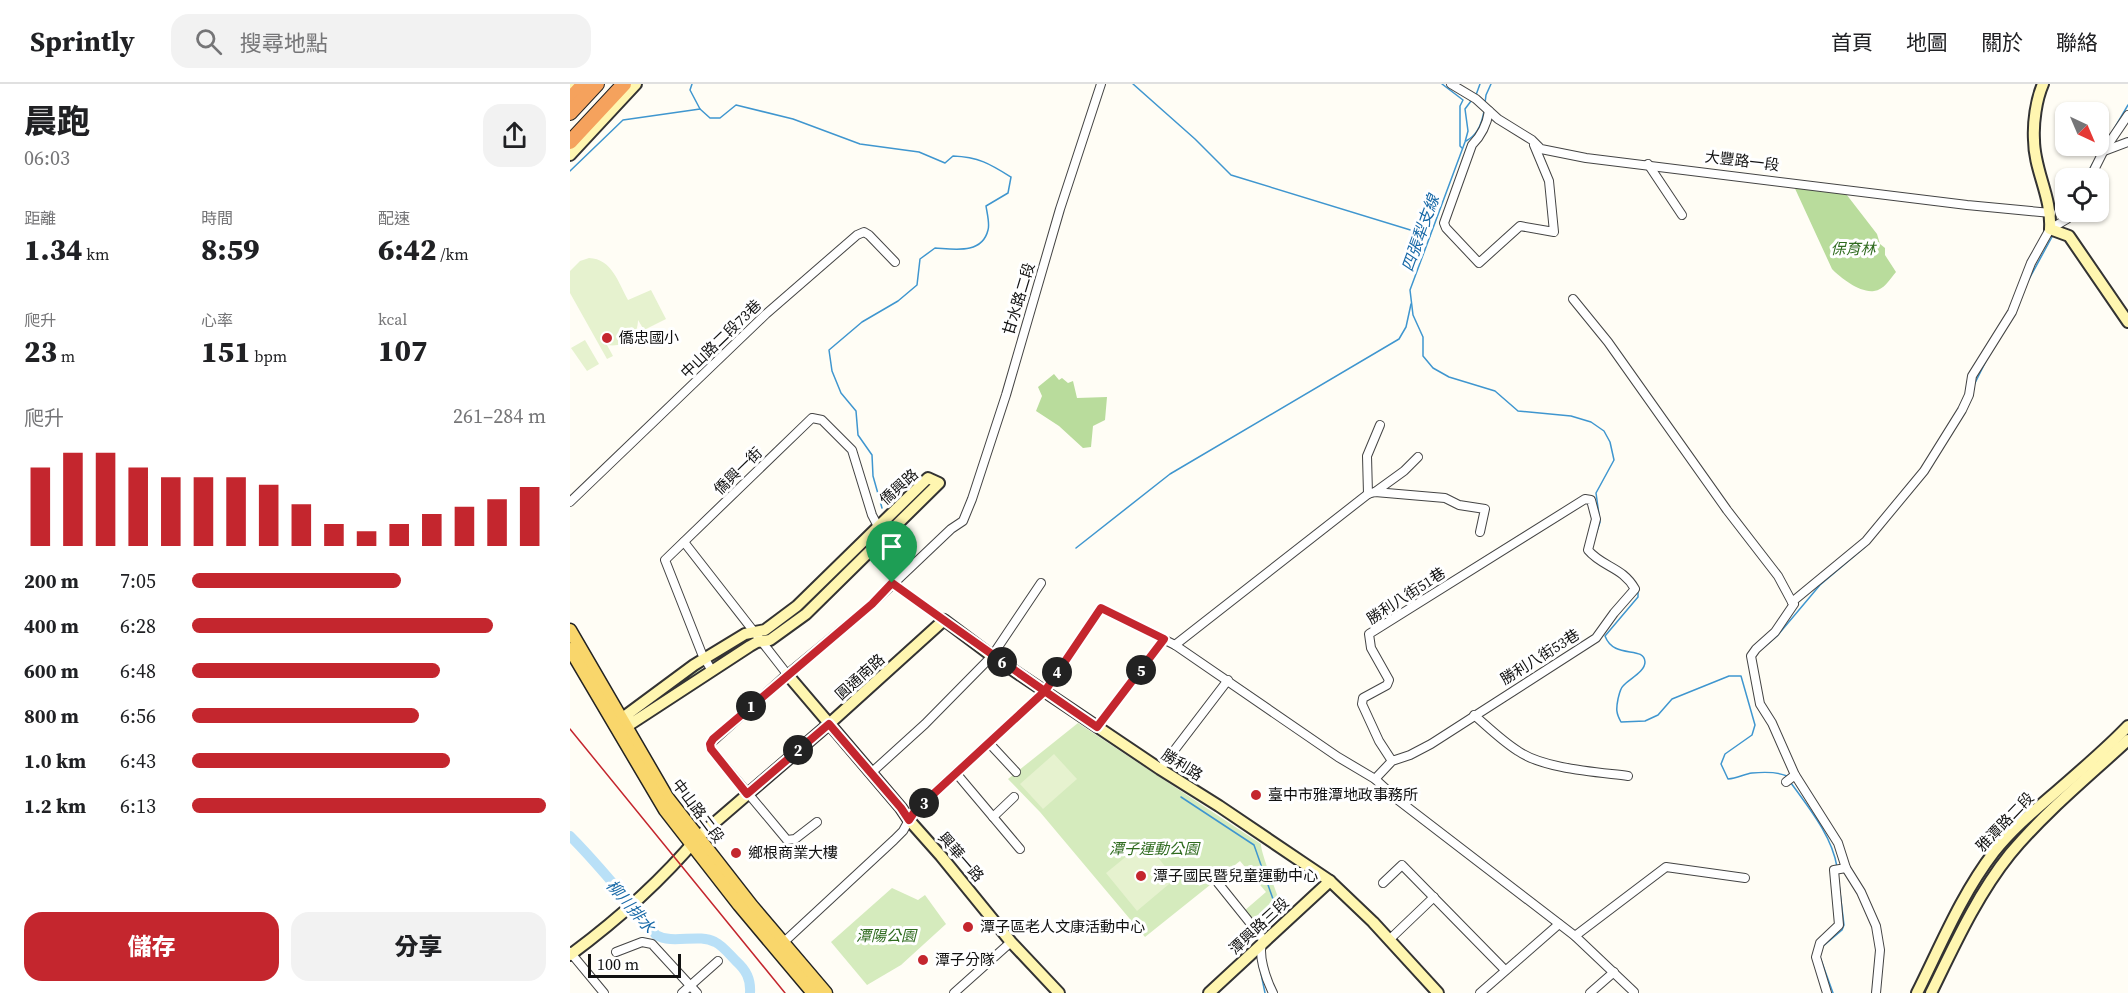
<!DOCTYPE html>
<html lang="zh-TW">
<meta charset="utf-8">
<style>
body{margin:0;font-family:"Source Serif 4","Noto Sans TC",serif;background:#f2f2f2;color:#202124;height:100vh;display:flex;flex-direction:column;font-size:22px;white-space:nowrap}
*{box-sizing:border-box;margin:0}
p{font-size:20px;color:#757577}
.icon{flex:none;width:33px;height:33px;fill:none;stroke:currentColor;stroke-width:2;stroke-linecap:round;stroke-linejoin:round}
.map{position:relative;flex:1;overflow:hidden}
.drawer{display:flex;flex-direction:column;background:#fff;width:570px}
.drawer>*{flex:none}
.needle{width:39px;rotate:136deg}
.tools{position:absolute;left:1485px;top:18px;display:grid;gap:12px}
.tools a{display:grid;place-items:center;width:54px;height:54px;border-radius:12px;background:#fff;box-shadow:0 2px 4px #0004;font-size:30px}
.scale{position:absolute;left:18px;bottom:15px;width:93px;box-sizing:border-box;padding-left:6px;border:3px solid #111;border-top:0;font-size:16px;line-height:21px;white-space:nowrap;color:#111;-webkit-text-stroke:4px #fff;paint-order:stroke}
.pin{position:absolute;display:grid;place-items:center;width:51px;height:51px;color:#fff;margin:-62px -26px;border-radius:50% 50% 50% 0;rotate:-45deg;box-shadow:0 0 6px #0007}
.pin .icon{rotate:45deg}
.km{position:absolute;width:30px;height:30px;margin:-15px;border-radius:50%;background:#222;color:#fff;font-size:16px;line-height:30px;text-align:center}
.round{display:grid;place-items:center;flex:none;width:63px;height:63px;border-radius:18px;background:#f2f2f2}
.summary{display:flex;align-items:center;justify-content:space-between;height:102px;padding:0 24px}
h1{font-size:33px;font-weight:800;line-height:45px}
.figures{display:grid;grid-template-columns:repeat(3,1fr);gap:9px;height:102px;padding:6px 24px}
.figures div{display:grid;align-content:center}
.figures b{font-size:30px;font-weight:800}
.figures small{font-size:16px;font-weight:400}
.figures p{font-size:16px}
.chart{height:168px;padding:12px 24px}
.chart p{display:flex;justify-content:space-between}
.chart svg{width:100%;height:108px;margin-top:6px;stroke:#c4262e;stroke-width:6}
.action{display:flex;gap:12px;margin-top:auto;padding:12px 24px}
.action a{flex:1;height:69px;border-radius:18px;background:#c4262e;color:#fff;font-size:24px;font-weight:800;line-height:69px;text-align:center}
.action a+a{background:#f2f2f2;color:#202124}
ul{padding:0 24px;list-style:none;font-size:20px}
li{display:grid;grid-template-columns:96px 72px 1fr;align-items:center;height:45px}
li i{height:15px;border-radius:8px;background:#c4262e}
header{display:flex;align-items:center;gap:36px;box-sizing:border-box;height:84px;padding:0 30px;background:#fff;border-bottom:2px solid #e0e0e0}
header strong{font-size:28px}
nav{display:flex;gap:33px;margin-inline-start:auto;font-size:21px}
.search{width:420px;height:54px;background:#f2f2f2;display:flex;align-items:center;gap:15px;box-sizing:border-box;padding:0 21px;border-radius:18px;color:#757577;font-size:22px}
main{display:flex;flex:1;min-height:0}
.map>svg:first-child{display:block}
.green{fill:#d5ebbd}
.forest{fill:#b9dc9c}
.pitch{fill:#e6f2cf}
.lines{fill:none;stroke-linecap:round;stroke-linejoin:round}
.stream{stroke:#3f96cf;stroke-width:1.5}
.river{stroke:#b9e0f7;stroke-width:10}
.street-casing{stroke:#444;stroke-width:10}
.secondary-casing{stroke:#333;stroke-width:14}
.primary-casing{stroke:#222;stroke-width:15}
.highway-casing{stroke:#222;stroke-width:16}
.street{stroke:#fff;stroke-width:8}
.secondary{stroke:#fff6b0;stroke-width:10}
.primary{stroke:#f9d66b;stroke-width:12}
.highway{stroke:#f5a25d;stroke-width:14}
.rail{stroke:#c4262e;stroke-width:1.5}
.route-casing{stroke:#fff;stroke-width:12}
.route{stroke:#c4262e;stroke-width:8}
.poi-dot{fill:#c4262e;stroke:#fff;stroke-width:2}
.labels{text-anchor:middle;stroke-width:6;stroke-linejoin:round;paint-order:stroke}
.street-label{font-size:15px;fill:#111;stroke:#fff}
.park-label{font-size:15px;font-style:italic;fill:#2f6b1f;stroke:#fff}
.poi-label{font-size:15px;fill:#111;stroke:#fff;text-anchor:start}
.water-label{font-size:16px;font-style:italic;fill:#1768a6;stroke:#fff}
</style>
<header>
<strong>Sprintly</strong>
<div class="search"><svg class="icon" aria-label="search" viewBox="0 0 24 24"><circle cx="10" cy="10" r="6"/><path d="M15 15l6 6"/></svg>搜尋地點</div>
<nav><a>首頁</a><a>地圖</a><a>關於</a><a>聯絡</a></nav>
</header>
<main>
<section class="drawer">
<div class="summary"><div><h1>晨跑</h1><p>06:03</p></div><a class="round"><svg class="icon" aria-label="share" viewBox="0 0 24 24"><path d="M12 15V3M7 8l5-5 5 5M5 13v7h14v-7"/></svg></a></div>
<div class="figures">
<div><p>距離</p><b>1.34<small> km</small></b></div>
<div><p>時間</p><b>8:59</b></div>
<div><p>配速</p><b>6:42<small> /km</small></b></div>
</div>
<div class="figures">
<div><p>爬升</p><b>23<small> m</small></b></div>
<div><p>心率</p><b>151<small> bpm</small></b></div>
<div><p>kcal</p><b>107</b></div>
</div>
<div class="chart"><p><span>爬升</span>261–284 m</p>
<svg viewBox="0 0 160 44" preserveAspectRatio="none"><path d="M5 44V12M15 44V6M25 44V6M35 44V12M45 44V16M55 44V16M65 44V16M75 44V19M85 44V27M95 44V35M105 44V38M115 44V35M125 44V31M135 44V28M145 44V25M155 44V20"/></svg>
</div>
<ul>
<li><b>200 m</b>7:05<i style="width:59%"></i></li>
<li><b>400 m</b>6:28<i style="width:85%"></i></li>
<li><b>600 m</b>6:48<i style="width:70%"></i></li>
<li><b>800 m</b>6:56<i style="width:64%"></i></li>
<li><b>1.0 km</b>6:43<i style="width:73%"></i></li>
<li><b>1.2 km</b>6:13<i style="width:100%"></i></li>
</ul>
<div class="action"><a>儲存</a><a>分享</a></div>
</section>
<div class="map">
<svg width="1558" height="909" viewBox="0 0 1558 909">
<rect width="100%" height="100%" fill="#fffdf5"/>
<g class="green">
<polygon points="304,453 305,455 233,527 198,550"/>
<polygon points="130,583 133,587 65,634 68,628"/>
<path d="M508 639 691 760C690 767 709 815 713 827L692 847 674 827 696 808 670 777 575 853 470 728 438 695Z"/>
<polygon points="322,804 348,816 355,811 376,840 331,881 297,901 261,858"/>
</g>
<g class="forest">
<path d="M1222 98 1273 106 1307 150 1310 160 1315 164V171L1326 188C1320 195 1314 206 1304 207 1290 209 1271 194 1262 185Z"/>
<polygon points="484,290 489,296 492,294 498,299 503,297 507,314 537,313 535,336 523,342 521,363 513,364 489,342 466,327 472,312 468,303"/>
</g>
<g class="pitch">
<path d="M19 174C42 175 48 198 58 216L81 206 96 235 74 246 68 236C68 253 54 264 37 261L43 272 37 275 0 209V187L10 177Z"/>
<polygon points="15,256 29,280 17,287 1,264"/>
<polygon points="484,670 507,695 473,725 450,700"/>
<polygon points="575,757 605,795 567,827 536,789"/>
</g>
<g class="lines">
<g class="stream">
<path d="M122 0 120 6 130 25 140 34H150L166 21 223 35 290 60 349 68 375 79 383 72C409 73 420 80 441 93L438 109 416 122C417 129 420 140 418 146 412 171 383 165 365 164L350 175 347 201 328 217 292 238 259 266 262 287 271 309 286 327 288 351 302 371 303 392 312 424"/>
<polyline points="563,0 625,55 661,91 860,152"/>
<polyline points="872,0 893,16 890,22 890,62 892,64"/>
<polyline points="906,11 910,0"/>
<polyline points="901,17 895,25 898,47 895,58 840,206 843,231 853,253 853,272 863,284 879,293 925,307 948,327 1001,332 1021,338 1034,347 1040,358 1044,376 1026,409 1030,438 1026,450"/>
<polyline points="915,19 916,11 921,0"/>
<polyline points="1541,50 1558,21"/>
<path d="M896 57C908 51 912 39 914 27"/>
<polyline points="0,87 53,36 130,25"/>
<polyline points="1515,94 1523,79"/>
<polyline points="1458,197 1483,151"/>
<polyline points="1404,301 1417,275"/>
<polyline points="1386,342 1392,333"/>
<polyline points="506,464 600,390 829,255 836,243 841,220"/>
<polyline points="1034,475 1048,483"/>
<path d="M1068 506V513L1035 552C1044 576 1074 561 1075 578 1075 588 1059 595 1053 602 1050 605 1049 611 1048 615 1046 625 1046 629 1051 638L1075 637 1088 631 1102 615 1159 592H1171L1185 641 1182 651 1155 670 1151 680 1158 695C1168 694 1174 690 1182 689 1193 688 1208 688 1217 692"/>
<polyline points="1192,565 1207,552 1250,501 1295,463"/>
<path d="M1221 699C1239 724 1262 752 1267 783"/>
<polyline points="611,713 684,761 703,815 692,849"/>
<polyline points="1252,863 1272,846 1274,841 1269,800"/>
<polyline points="1250,873 1263,909"/>
<polyline points="688,875 695,909"/>
</g>
<path class="river" d="M0 752C31 783 58 817 86 851 103 861 128 849 145 858 152 861 160 871 166 877 176 886 181 895 180 909"/>
<g class="street-casing">
<g id="street">
<polyline points="881,0 906,15 928,35 962,56 971,65 1016,74 1397,121 1481,129"/>
<path d="M919 27C917 40 912 51 902 61L874 139 876 144 909 179 950 142 984 148 979 97 964 61"/>
<polyline points="1534,67 1558,58"/>
<polyline points="1078,80 1112,131"/>
<polyline points="1520,94 1533,68 1558,31"/>
<polyline points="1003,215 1038,258 1157,426 1208,492 1222,518"/>
<polyline points="805,408 834,387 848,373"/>
<polyline points="798,410 797,372 810,341"/>
<polyline points="0,418 196,230 287,151 294,148 299,151 325,178"/>
<polyline points="114,458 217,590"/>
<polyline points="322,499 374,536"/>
<polyline points="605,561 798,410 805,408 875,414 889,421 915,425 910,448"/>
<polyline points="142,587 132,570 95,476 242,334 252,336 282,366 302,431 314,454"/>
<path d="M904 631C918 643 932 657 948 667 974 685 1027 688 1058 692"/>
<polyline points="527,643 594,555"/>
<polyline points="419,659 446,688"/>
<polyline points="590,685 658,596"/>
<polyline points="301,689 355,640 422,572 471,499"/>
<polyline points="386,689 450,765"/>
<path d="M805 695 822 677 840 671 861 660 1026 554 1044 529 1065 505C1053 483 1032 483 1018 466L1026 435 1021 416 1015 415 799 550 801 564 819 596 817 601 793 614 792 620 809 657 822 677"/>
<polyline points="1216,698 1225,691"/>
<polyline points="423,733 444,713"/>
<polyline points="247,738 225,755 217,756 141,665 140,660 217,590 302,520 381,445 393,437 402,415 436,311 490,125 531,0"/>
<path d="M648 799 693 855C687 870 696 895 703 909"/>
<polyline points="813,799 832,781 935,886"/>
<polyline points="1005,852 1096,783 1175,794"/>
<polyline points="819,856 864,813"/>
<polyline points="214,858 324,756 333,747 344,727 475,607 531,524 605,561 768,673 805,695 828,716 1005,852 1064,908"/>
<polyline points="0,868 34,909"/>
<polyline points="46,868 72,858 82,860 127,909"/>
<polyline points="112,909 148,877"/>
<polyline points="384,909 441,858"/>
<polyline points="910,909 989,840"/>
<polyline points="1020,909 1044,888"/>
<polyline points="1257,909 1246,873 1250,859 1269,841 1264,786 1276,784"/>
<polyline points="1306,909 1310,866 1306,842 1291,808 1276,784 1268,759 1225,691 1202,639 1190,620 1181,572 1186,565 1205,548 1224,520 1222,518 1296,457 1354,387 1392,326 1399,311 1402,292 1442,228 1461,179 1480,145 1497,135 1502,128"/>
</g>
</g>
<g class="secondary-casing">
<g id="secondary">
<path d="M1473 0C1466 16 1463 39 1464 56 1464 86 1482 113 1480 145L1499 152 1558 238"/>
<polyline points="0,2 2,0"/>
<polyline points="0,71 66,0"/>
<polyline points="217,590 331,724 339,736 371,772 441,858 489,909"/>
<polyline points="51,635 124,581 175,550 195,546 227,522 358,394 369,399 236,530 200,556 187,558 180,562 56,643"/>
<path d="M0 871C46 837 91 797 128 753L259 640 374 536 422 572 590 685 649 722 760 797 803 838 868 909"/>
<polyline points="639,909 760,797"/>
<path d="M1347 909C1371 861 1391 811 1424 768 1442 745 1465 726 1487 707 1511 686 1536 665 1558 642"/>
<path d="M1361 909C1384 862 1407 811 1440 770 1475 728 1518 693 1558 656"/>
</g>
</g>
<g class="primary-casing">
<g id="primary">
<polyline points="0,546 97,713 182,822 256,909"/>
<polyline points="0,565 95,726 169,821 243,909"/>
</g>
</g>
<g class="highway-casing">
<g id="highway">
<polyline points="0,15 14,0"/>
<polyline points="0,29 27,0"/>
<polyline points="0,58 54,0"/>
</g>
</g>
<use href="#street" class="street"/>
<use href="#secondary" class="secondary"/>
<use href="#primary" class="primary"/>
<use href="#highway" class="highway"/>
<polyline class="rail" points="0,645 215,909"/>
</g>
<g class="lines">
<g class="route-casing">
<path id="route" d="M322 499 302 520 143 655 140 660 141 665 177 710 259 640 331 724 339 736 345 727 475 607 531 524 594 555 527 643C458 596 390 548 322 499"/>
</g>
<use href="#route" class="route"/>
</g>
<g class="poi-dot">
<circle cx="37" cy="254" r="6"/>
<circle cx="686" cy="711" r="6"/>
<circle cx="166" cy="769" r="6"/>
<circle cx="571" cy="792" r="6"/>
<circle cx="398" cy="843" r="6"/>
<circle cx="353" cy="876" r="6"/>
</g>
<g class="labels">
<g class="street-label">
<text transform="translate(1172 77) rotate(7)" y="5">大豐路一段</text>
<text transform="translate(449 215) rotate(-73)" y="5">甘水路二段</text>
<text transform="translate(151 255) rotate(-44)" y="5">中山路二段73巷</text>
<text transform="translate(168 387) rotate(-44)" y="5">僑興一街</text>
<text transform="translate(329 403) rotate(-42)" y="5">僑興路</text>
<text transform="translate(836 512) rotate(-33)" y="5">勝利八街51巷</text>
<text transform="translate(970 573) rotate(-32)" y="5">勝利八街53巷</text>
<text transform="translate(290 593) rotate(-42)" y="5">圓通南路</text>
<text transform="translate(612 681) rotate(32)" y="5">勝利路</text>
<text transform="translate(128 727) rotate(53)" y="5">中山路二段</text>
<text transform="translate(1435 738) rotate(-46)" y="5">雅潭路二段</text>
<text transform="translate(391 773) rotate(49)" y="5">興華一路</text>
<text transform="translate(689 842) rotate(-43)" y="5">潭興路三段</text>
</g>
<g class="park-label">
<text x="1283" y="170">保育林</text>
<text x="584" y="770">潭子運動公園</text>
<text x="316" y="857">潭陽公園</text>
</g>
<g class="poi-label">
<text x="49" y="259">僑忠國小</text>
<text x="698" y="716">臺中市雅潭地政事務所</text>
<text x="178" y="774">鄉根商業大樓</text>
<text x="583" y="797">潭子國民暨兒童運動中心</text>
<text x="410" y="848">潭子區老人文康活動中心</text>
<text x="365" y="881">潭子分隊</text>
</g>
<g class="water-label">
<text transform="translate(850 149) rotate(-70)" y="6">四張犁支線</text>
<text transform="translate(61 822) rotate(49)" y="6">柳川排水</text>
</g>
</g>
</svg>
<div class="tools">
<a><svg class="needle" viewBox="-14 -14 28 28"><path d="M0-13l5 13h-10z" fill="#e53935"/><path d="M0 13l5-13h-10z" fill="#757577"/></svg></a>
<a><svg class="icon" aria-label="locate" viewBox="0 0 24 24"><circle cx="12" cy="12" r="6"/><path d="M12 2v4M12 18v4M2 12h4M18 12h4"/></svg></a>
</div>
<div class="scale">100 m</div>
<div class="pin" style="left:322px;top:499px;background:#1e9e55"><svg class="icon" aria-label="arrive" viewBox="0 0 24 24"><path d="M6 21V4h12l-3 4 3 4H6"/></svg></div>
<b class="km" style="left:181px;top:622px">1</b>
<b class="km" style="left:228px;top:666px">2</b>
<b class="km" style="left:354px;top:719px">3</b>
<b class="km" style="left:487px;top:588px">4</b>
<b class="km" style="left:571px;top:586px">5</b>
<b class="km" style="left:432px;top:578px">6</b>
</div>
</main>
